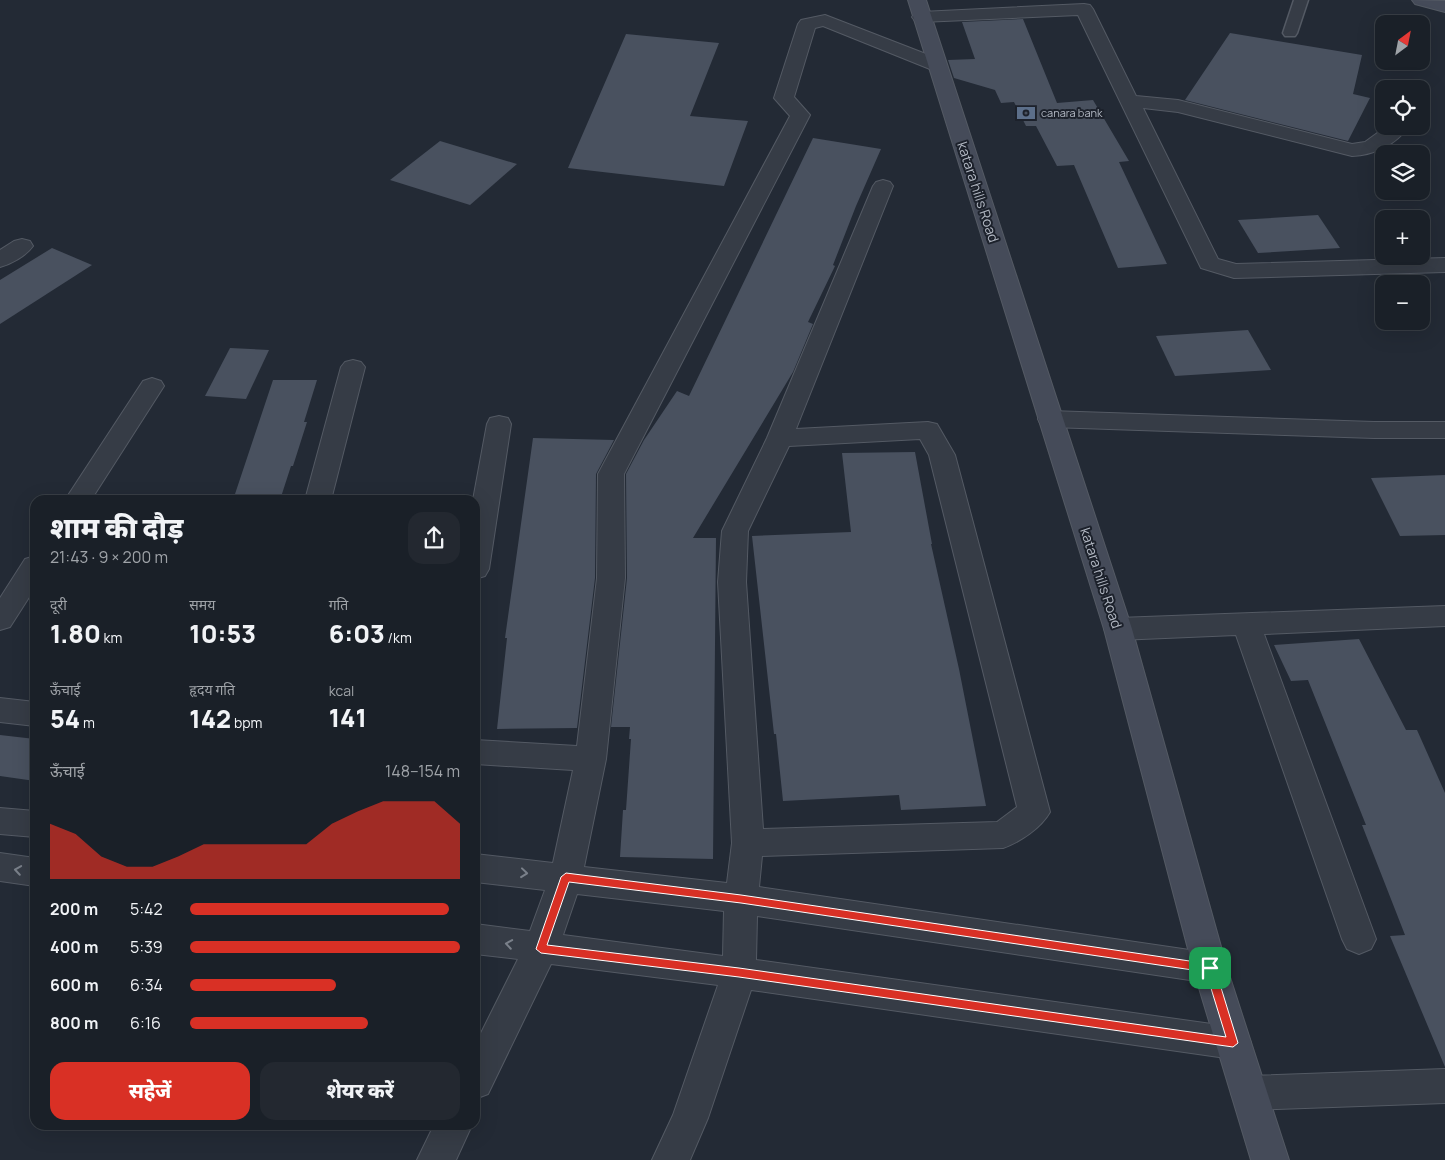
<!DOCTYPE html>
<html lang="hi">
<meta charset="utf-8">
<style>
body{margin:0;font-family:Manrope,"Noto Sans Devanagari",sans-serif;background:#232830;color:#f1f3f6;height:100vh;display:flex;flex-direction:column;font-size:19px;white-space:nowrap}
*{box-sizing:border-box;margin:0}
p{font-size:16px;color:#9fa3a8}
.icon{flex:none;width:28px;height:28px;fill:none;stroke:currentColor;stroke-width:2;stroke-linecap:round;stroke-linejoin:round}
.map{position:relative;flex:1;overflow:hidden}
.details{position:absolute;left:30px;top:495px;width:450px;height:635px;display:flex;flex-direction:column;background:#1a2028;border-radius:15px;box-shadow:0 5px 20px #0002,0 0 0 1px #383e45}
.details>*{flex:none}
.needle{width:32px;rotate:32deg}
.controls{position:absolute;left:1375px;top:15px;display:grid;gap:10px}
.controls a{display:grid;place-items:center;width:55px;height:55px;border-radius:10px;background:#1a2028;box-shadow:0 5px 20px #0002,0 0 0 1px #383e45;font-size:25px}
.pin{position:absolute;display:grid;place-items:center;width:42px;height:42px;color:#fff;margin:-21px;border-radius:10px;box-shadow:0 2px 8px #0006}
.round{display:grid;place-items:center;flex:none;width:52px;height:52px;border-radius:15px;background:#232830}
.headline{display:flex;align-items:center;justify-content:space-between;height:85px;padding:0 20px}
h1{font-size:28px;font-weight:800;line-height:38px}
.figures{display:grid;grid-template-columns:repeat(3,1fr);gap:8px;height:85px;padding:5px 20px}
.figures div{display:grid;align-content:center}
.figures b{font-size:25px;font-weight:800}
.figures small{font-size:14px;font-weight:400}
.figures p{font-size:14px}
.chart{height:140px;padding:10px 20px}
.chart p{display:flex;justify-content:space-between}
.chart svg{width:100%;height:90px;margin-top:5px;fill:#d93025;opacity:.7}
.button{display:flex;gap:10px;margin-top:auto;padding:10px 20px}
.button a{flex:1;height:58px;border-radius:15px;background:#d93025;color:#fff;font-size:20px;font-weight:800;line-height:58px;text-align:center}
.button a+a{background:#232830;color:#f1f3f6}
ul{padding:0 20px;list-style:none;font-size:16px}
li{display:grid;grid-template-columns:80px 60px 1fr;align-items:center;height:38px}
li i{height:12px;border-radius:6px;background:#d93025}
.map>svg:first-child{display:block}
.building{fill:#49515f}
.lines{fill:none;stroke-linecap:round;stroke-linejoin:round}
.lane-casing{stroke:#545a64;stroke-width:3}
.street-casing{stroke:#545a64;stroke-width:2}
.secondary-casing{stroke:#545a64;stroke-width:2}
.lane{fill:#363c46;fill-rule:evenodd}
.street{fill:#363c46;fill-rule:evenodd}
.secondary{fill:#454b59;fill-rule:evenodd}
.oneway{stroke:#7a808a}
.route{fill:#d93025;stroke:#fff;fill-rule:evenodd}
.labels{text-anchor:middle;stroke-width:4;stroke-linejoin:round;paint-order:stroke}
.far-poi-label{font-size:11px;fill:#b1b7c2;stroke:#1c212b;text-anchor:start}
.street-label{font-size:14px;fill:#b1b7c2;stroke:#1c212b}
</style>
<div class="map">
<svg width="1445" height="1160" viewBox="0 0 1445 1160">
<rect width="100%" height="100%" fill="#232a35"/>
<g class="building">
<polygon points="1023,19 1057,103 1093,100 1129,161 1119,162 1167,264 1118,268 1074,165 1057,166 1036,126 1026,126 1014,102 1001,103 995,90 954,78 948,60 975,59 962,22"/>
<polygon points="1230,33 1362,55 1353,94 1370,98 1348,141 1185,100"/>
<polygon points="626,34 719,43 690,116 748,121 724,186 568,168"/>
<polygon points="813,138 881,149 856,206 833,265 835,266 808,322 813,324 793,372 693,538 716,538 713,859 620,857 623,810 626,810 631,739 629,739 630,727 611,727 627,578 626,474 644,440 677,391 689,396"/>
<polygon points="440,141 517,164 470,205 390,180"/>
<polygon points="1318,215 1340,248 1258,253 1238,220"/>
<polygon points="52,248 92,265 0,324 0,280"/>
<polygon points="1248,330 1271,370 1175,376 1156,336"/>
<polygon points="230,348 269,350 246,399 205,396"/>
<polygon points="273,380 317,380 304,422 307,422 293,466 291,466 280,500 233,500"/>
<polygon points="533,438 614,440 596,474 595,578 577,728 497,729 507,638 505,638"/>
<polygon points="915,452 932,544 931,544 959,669 986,806 901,810 899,795 783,801 776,734 774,734 752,536 851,532 842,453"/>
<polygon points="1445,475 1445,535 1400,536 1371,478"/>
<polygon points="1359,639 1406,730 1417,730 1445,793 1445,1067 1390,936 1405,935 1362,825 1366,825 1308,680 1291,681 1274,645"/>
<polygon points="0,735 35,739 35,781 0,776"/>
</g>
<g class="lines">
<g class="lane-casing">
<polygon id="lane" points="1294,0 1308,0 1297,33 1295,36 1285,36 1283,33"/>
</g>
<g class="street-casing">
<g id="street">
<path d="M1084 4 1090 5 1093 9 1136 96 1178 100 1352 144 1365 142 1387 126H1409C1396 145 1374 155 1352 156L1178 112 1143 108 1218 259 1236 264 1445 258V272L1234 278 1201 268 1078 15 921 22 915 21 912 17 915 13 921 12Z"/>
<path d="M825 15 944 61 946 65 944 69 937 71 930 69 823 26 815 28 794 97 810 115 624 474 625 578 606 759 584 867 727 883 732 843 718 582 722 531 767 438 873 186 876 182 883 180 890 182 893 186 796 429 928 422 937 424 955 455 1050 812C1041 828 1020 842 1003 848L762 856 759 887 1210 953 1222 957 1227 968 1222 979 1210 983 757 916 756 960 1233 1027 1246 1031 1251 1043 1246 1055 1233 1059 751 990 708 1118 690 1160H652L673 1115 718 985 551 964 488 1094 475 1099V1045L518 959 475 954V924L530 931 545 890 475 882V854L553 863 573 770 475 764V740L577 746 597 578 598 474 790 116 774 98 798 24 801 20ZM920 439 929 455 1017 807 997 822 763 829 746 582 748 531 789 446ZM577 894 724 911 723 956 563 935Z"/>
<path d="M22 239 30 241 33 246C26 256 11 264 0 267V250L14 241Z"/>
<polygon points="353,360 361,362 365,367 331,500 305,500 341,367 345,362"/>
<polygon points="152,378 161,381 164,386 91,500 65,500 143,381"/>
<polygon points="1050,411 1374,422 1445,422 1445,438 1374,438 1050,427 1041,425 1038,419 1041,413"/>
<polygon points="499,416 508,418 511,424 489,569 485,576 475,579 475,500 473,500 487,424 490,418"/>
<polygon points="35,556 35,588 10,627 0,630 0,598 25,559"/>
<polygon points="1445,606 1445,626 1264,634 1376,939 1371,949 1359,954 1347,949 1342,939 1236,635 1118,640 1108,636 1104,629 1108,622 1118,618"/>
<polygon points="0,698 35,702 35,726 0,722"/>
<polygon points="0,808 35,811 35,837 0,834"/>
<polygon points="0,853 35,858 35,886 0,881"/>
<polygon points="1445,1069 1445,1103 1249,1110 1236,1105 1231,1093 1236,1081 1249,1076"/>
<polygon points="434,1125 472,1125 456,1160 417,1160"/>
</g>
</g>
<g class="secondary-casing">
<g id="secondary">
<polygon points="908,0 926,0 1132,629 1227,968 1289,1160 1251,1160 1193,968 1104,629"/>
<polygon points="1412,0 1445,1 1445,12 1415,4"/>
</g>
</g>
<use href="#lane" class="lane"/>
<use href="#street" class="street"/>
<use href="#secondary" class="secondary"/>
</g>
<defs><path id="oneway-chevron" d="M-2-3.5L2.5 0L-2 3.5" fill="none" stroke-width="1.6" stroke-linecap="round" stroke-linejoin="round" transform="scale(1.25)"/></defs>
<g class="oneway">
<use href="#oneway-chevron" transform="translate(18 870) rotate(-171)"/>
<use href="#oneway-chevron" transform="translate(524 873) rotate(6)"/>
<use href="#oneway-chevron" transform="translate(509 944) rotate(-171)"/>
</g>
<path class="route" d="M566 873 741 895 1210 964 1215 968 1238 1043 1233 1047 739 977 541 953 536 949 561 877ZM569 882 741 903 1206 972 1226 1037 739 968 547 945Z"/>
<defs>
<g id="bank-bare" transform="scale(1.5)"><path d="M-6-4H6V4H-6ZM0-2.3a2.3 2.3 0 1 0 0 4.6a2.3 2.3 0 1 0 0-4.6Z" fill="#5c6f8a" stroke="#1c212b" stroke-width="2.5" paint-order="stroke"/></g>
</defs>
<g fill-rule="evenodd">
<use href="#bank-bare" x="1026" y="113"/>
</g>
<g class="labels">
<g class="far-poi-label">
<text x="1041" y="117">canara bank</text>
</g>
<g class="street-label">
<text transform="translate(978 192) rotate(72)" y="5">katara hills Road</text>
<text transform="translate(1101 578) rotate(72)" y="5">katara hills Road</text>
</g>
</g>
</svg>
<div class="controls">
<a><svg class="needle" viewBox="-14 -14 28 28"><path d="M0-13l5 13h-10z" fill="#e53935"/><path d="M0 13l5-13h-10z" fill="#9fa3a8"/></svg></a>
<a><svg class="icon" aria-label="locate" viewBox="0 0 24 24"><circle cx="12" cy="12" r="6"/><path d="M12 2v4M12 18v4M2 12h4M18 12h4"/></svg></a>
<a><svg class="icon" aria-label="layers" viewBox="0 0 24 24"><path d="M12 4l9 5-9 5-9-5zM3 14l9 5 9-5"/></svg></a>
<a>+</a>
<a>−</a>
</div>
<div class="pin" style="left:1210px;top:968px;background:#1e9e55"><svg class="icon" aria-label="arrive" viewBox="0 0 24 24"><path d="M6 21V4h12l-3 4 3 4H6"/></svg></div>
<section class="details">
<div class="headline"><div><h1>शाम की दौड़</h1><p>21:43 · 9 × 200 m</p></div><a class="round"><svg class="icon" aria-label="share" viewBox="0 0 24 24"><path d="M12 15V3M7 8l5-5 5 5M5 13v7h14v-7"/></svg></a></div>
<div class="figures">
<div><p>दूरी</p><b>1.80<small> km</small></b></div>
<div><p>समय</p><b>10:53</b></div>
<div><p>गति</p><b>6:03<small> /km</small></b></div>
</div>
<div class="figures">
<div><p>ऊँचाई</p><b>54<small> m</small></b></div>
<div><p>हृदय गति</p><b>142<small> bpm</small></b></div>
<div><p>kcal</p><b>141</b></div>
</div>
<div class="chart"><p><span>ऊँचाई</span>148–154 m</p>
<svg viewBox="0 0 160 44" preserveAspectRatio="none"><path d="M0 44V17L10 22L20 33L30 38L40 38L50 33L60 27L70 27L80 27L90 27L100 27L110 17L120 11L130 6L140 6L150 6L160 17V44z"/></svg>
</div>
<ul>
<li><b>200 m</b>5:42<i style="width:96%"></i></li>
<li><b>400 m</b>5:39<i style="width:100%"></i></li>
<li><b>600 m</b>6:34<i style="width:54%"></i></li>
<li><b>800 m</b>6:16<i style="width:66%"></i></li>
</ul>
<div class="button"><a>सहेजें</a><a>शेयर करें</a></div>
</section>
</div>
